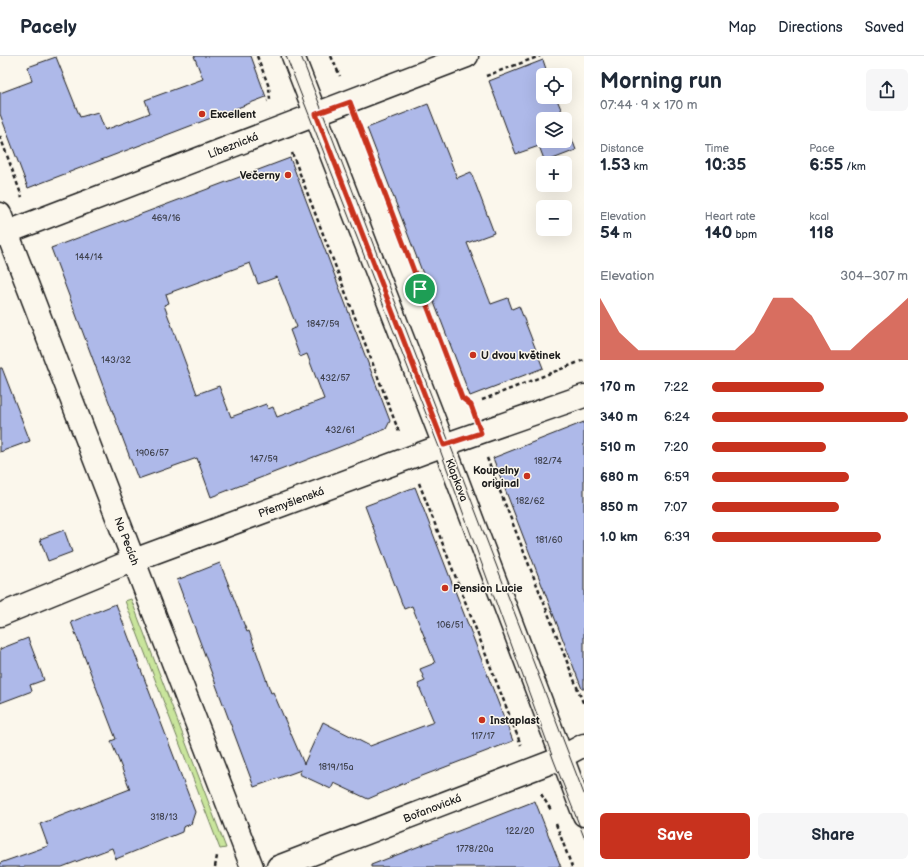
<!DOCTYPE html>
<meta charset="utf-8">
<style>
body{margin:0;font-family:"Balsamiq Sans",sans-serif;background:#f6f6f7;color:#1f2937;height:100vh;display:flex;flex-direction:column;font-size:15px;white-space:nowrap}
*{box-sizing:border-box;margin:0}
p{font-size:13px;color:#747a83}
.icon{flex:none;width:22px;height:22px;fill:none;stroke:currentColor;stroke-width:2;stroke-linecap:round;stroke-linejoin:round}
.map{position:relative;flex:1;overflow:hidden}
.details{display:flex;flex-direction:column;background:#fff;width:340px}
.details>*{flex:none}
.fabs{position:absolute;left:536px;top:12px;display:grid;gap:8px}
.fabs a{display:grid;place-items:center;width:36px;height:36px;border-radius:6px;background:#fff;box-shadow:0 4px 16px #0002;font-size:20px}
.pin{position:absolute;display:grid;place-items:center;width:34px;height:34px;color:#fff;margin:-17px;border:2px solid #fff;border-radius:50%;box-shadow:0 1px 4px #0007}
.round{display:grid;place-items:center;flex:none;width:42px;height:42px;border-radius:6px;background:#f6f6f7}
.head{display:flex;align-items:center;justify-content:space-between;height:68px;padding:0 16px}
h1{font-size:22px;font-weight:600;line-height:30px}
.figures{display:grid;grid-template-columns:repeat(3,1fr);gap:6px;height:68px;padding:4px 16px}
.figures div{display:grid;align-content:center}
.figures b{font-size:17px;font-weight:600}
.figures small{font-size:11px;font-weight:400}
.figures p{font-size:11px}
.chart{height:112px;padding:8px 16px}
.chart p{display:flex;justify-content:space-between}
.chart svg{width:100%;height:72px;margin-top:4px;fill:#c8321e;opacity:.7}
.primary-button{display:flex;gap:8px;margin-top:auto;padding:8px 16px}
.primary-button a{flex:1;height:46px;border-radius:6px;background:#c8321e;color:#fff;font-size:16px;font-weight:600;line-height:46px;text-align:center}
.primary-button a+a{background:#f6f6f7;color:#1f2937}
ul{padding:0 16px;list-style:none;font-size:13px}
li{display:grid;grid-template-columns:64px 48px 1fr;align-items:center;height:30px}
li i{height:10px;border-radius:5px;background:#c8321e}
header{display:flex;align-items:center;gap:24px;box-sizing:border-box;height:56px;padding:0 20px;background:#fff;border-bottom:1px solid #e0e1e3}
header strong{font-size:19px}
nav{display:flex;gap:22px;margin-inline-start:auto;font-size:14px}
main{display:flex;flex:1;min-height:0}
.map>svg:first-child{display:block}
.green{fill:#c9e59c;stroke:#72805c}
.building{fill:#aeb9e9;stroke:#1c1c1c;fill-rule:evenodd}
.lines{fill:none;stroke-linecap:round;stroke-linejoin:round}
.minor-casing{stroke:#1c1c1c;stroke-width:25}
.path{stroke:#1c1c1c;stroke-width:2.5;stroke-dasharray:4 3;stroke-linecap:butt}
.minor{stroke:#fbf7ec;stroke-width:22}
.tram{stroke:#1c1c1c;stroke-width:1}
.route-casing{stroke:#fff;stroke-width:8}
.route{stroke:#c8321e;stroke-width:5}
.poi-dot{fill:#c8321e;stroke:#fbf7ec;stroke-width:1.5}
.labels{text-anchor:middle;stroke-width:3;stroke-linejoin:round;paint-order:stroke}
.number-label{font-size:9px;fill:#40434f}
.poi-label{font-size:11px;font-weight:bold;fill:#1c1c1c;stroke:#fbf7ec;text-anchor:start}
.street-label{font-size:11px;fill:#1c1c1c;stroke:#fbf7ec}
</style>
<header>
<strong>Pacely</strong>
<nav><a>Map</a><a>Directions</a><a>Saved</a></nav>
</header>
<main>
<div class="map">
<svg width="584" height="811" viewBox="0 0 584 811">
<rect width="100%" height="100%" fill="#fbf7ec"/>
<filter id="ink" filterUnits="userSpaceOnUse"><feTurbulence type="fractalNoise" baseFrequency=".025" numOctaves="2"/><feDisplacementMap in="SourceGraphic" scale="8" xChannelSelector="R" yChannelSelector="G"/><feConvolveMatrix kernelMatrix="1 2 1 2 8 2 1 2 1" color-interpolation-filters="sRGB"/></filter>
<g filter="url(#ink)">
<polygon class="green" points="131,543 226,792 220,793 125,545"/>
<g class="building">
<polygon points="194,0 251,0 266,41 28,132 0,58 0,37 32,25 28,11 56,1 80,61 98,56 105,74 150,57 145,44 203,23"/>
<polygon points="543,4 548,19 543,19 543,41 556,41 565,63 543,63 543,85 565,85 565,64 576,94 545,106 539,90 516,98 489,25"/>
<polygon points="428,48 457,122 471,116 494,177 467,187 491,248 508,242 512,253 519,250 543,312 470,340 367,72"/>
<path d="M290 102 390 365 386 373 211 441 197 402 138 423 51 192ZM250 207 258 228 277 221 297 271 290 274 300 301 307 298 324 343 277 361 273 351 268 353 266 348 231 361 219 330 197 338 164 249 169 247 166 238Z"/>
<polygon points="0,312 2,312 30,385 0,396"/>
<polygon points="584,366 584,633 582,633 493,402"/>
<polygon points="415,431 513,685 409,725 368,743 334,727 331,733 299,718 301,714 254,731 177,524 220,507 247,576 249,575 271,637 273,636 304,708 323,666 370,690 434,666 418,628 425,625 420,613 435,607 412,550 404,553 365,450"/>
<polygon points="64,474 72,496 48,505 40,483"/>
<polygon points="116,548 195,756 191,768 183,771 182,776 116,803 112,792 62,811 0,811 0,807 48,790 40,768 130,733 111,685 116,683 71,566"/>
<polygon points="28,582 44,624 30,629 32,635 0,647 0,593"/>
<polygon points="535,745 561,811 371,811 371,809"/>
</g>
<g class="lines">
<g class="minor-casing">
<g id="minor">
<polyline points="293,0 444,389 584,759"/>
<polyline points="0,158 252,811"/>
<polyline points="0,179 467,0"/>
<polyline points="0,559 134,504 444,389 584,340"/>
<polyline points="278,811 554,705 584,689"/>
</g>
</g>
<g class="path">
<polyline points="257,0 269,31 270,44 267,45"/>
<polyline points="331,0 340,20"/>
<polyline points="486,20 540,0"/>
<polyline points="359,70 462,342 471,349 472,351"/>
<polyline points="0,80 22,141"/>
<polyline points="292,97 399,376"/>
<polyline points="482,344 584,304"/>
<polyline points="487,402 584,649"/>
<polyline points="419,427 521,689"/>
<polyline points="541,738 551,754"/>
<polyline points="556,768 572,811"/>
<polyline points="215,811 217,800"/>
</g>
<use href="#minor" class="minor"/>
<g class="tram">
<polyline points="286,0 439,391 554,705 584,781"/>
<polyline points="301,0 584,738"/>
</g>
</g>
</g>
<g class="lines" filter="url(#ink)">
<g class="route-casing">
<polygon id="route" points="350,46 462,342 471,349 481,377 444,389 316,58"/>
</g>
<use href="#route" class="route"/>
</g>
<g class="poi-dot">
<circle cx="202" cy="58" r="4"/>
<circle cx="288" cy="119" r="4"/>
<circle cx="473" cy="299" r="4"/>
<circle cx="527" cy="420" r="4"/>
<circle cx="445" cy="532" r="4"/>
<circle cx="482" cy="664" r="4"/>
</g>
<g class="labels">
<g class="number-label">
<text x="166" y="165">469/16</text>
<text x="89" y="204">144/14</text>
<text x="323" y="271">1847/59</text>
<text x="116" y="307">143/32</text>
<text x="335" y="325">432/57</text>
<text x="340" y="377">432/61</text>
<text x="152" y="400">1906/57</text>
<text x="264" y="406">147/59</text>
<text x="548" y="408">182/74</text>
<text x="530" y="448">182/62</text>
<text x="549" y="487">181/60</text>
<text x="450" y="572">106/51</text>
<text x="483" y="683">117/17</text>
<text x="336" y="714">1819/15a</text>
<text x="164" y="764">318/13</text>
<text x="520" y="778">122/20</text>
<text x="475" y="796">1778/20a</text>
</g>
<g class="poi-label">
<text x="210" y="62">Excellent</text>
<text x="280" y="123" text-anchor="end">Večerny</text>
<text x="481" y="303">U dvou květinek</text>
<text x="519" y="418" text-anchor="end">Koupelny<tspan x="519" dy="13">original</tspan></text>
<text x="453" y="536">Pension Lucie</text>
<text x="490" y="668">Instaplast</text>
</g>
<g class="street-label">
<text transform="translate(233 89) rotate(-21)" y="4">Líbeznická</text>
<text transform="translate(457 424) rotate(69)" y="4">Klapkova</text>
<text transform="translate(291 446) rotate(-20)" y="4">Přemyšlenská</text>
<text transform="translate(127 485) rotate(69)" y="4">Na Pecích</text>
<text transform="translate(432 752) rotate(-21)" y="4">Bořanovická</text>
</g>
</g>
</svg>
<div class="fabs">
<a><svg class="icon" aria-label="locate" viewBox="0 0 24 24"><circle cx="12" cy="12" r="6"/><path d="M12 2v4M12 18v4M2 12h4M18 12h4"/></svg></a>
<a><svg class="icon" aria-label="layers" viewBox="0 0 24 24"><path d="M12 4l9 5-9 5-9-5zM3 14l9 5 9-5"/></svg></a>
<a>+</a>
<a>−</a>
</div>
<div class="pin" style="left:420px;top:233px;background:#1e9e55"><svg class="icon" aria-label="arrive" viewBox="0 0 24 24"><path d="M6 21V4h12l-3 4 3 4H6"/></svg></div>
</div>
<section class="details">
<div class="head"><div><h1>Morning run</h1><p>07:44 · 9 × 170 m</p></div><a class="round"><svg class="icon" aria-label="share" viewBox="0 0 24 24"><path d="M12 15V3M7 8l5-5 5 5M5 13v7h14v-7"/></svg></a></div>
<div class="figures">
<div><p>Distance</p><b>1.53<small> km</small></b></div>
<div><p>Time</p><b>10:35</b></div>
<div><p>Pace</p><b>6:55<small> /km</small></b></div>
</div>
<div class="figures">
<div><p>Elevation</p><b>54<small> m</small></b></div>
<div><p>Heart rate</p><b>140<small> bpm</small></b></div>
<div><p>kcal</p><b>118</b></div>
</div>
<div class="chart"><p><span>Elevation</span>304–307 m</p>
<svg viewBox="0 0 160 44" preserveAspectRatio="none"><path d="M0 44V6L10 27L20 38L30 38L40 38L50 38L60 38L70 38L80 27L90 6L100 6L110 17L120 38L130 38L140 27L150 17L160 6V44z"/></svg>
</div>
<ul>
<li><b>170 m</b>7:22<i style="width:57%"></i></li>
<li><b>340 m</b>6:24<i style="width:100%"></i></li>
<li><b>510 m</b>7:20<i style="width:58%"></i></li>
<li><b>680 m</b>6:59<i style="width:70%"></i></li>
<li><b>850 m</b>7:07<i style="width:65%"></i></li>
<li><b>1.0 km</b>6:39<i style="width:86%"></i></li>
</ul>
<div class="primary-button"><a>Save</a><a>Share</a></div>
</section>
</main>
